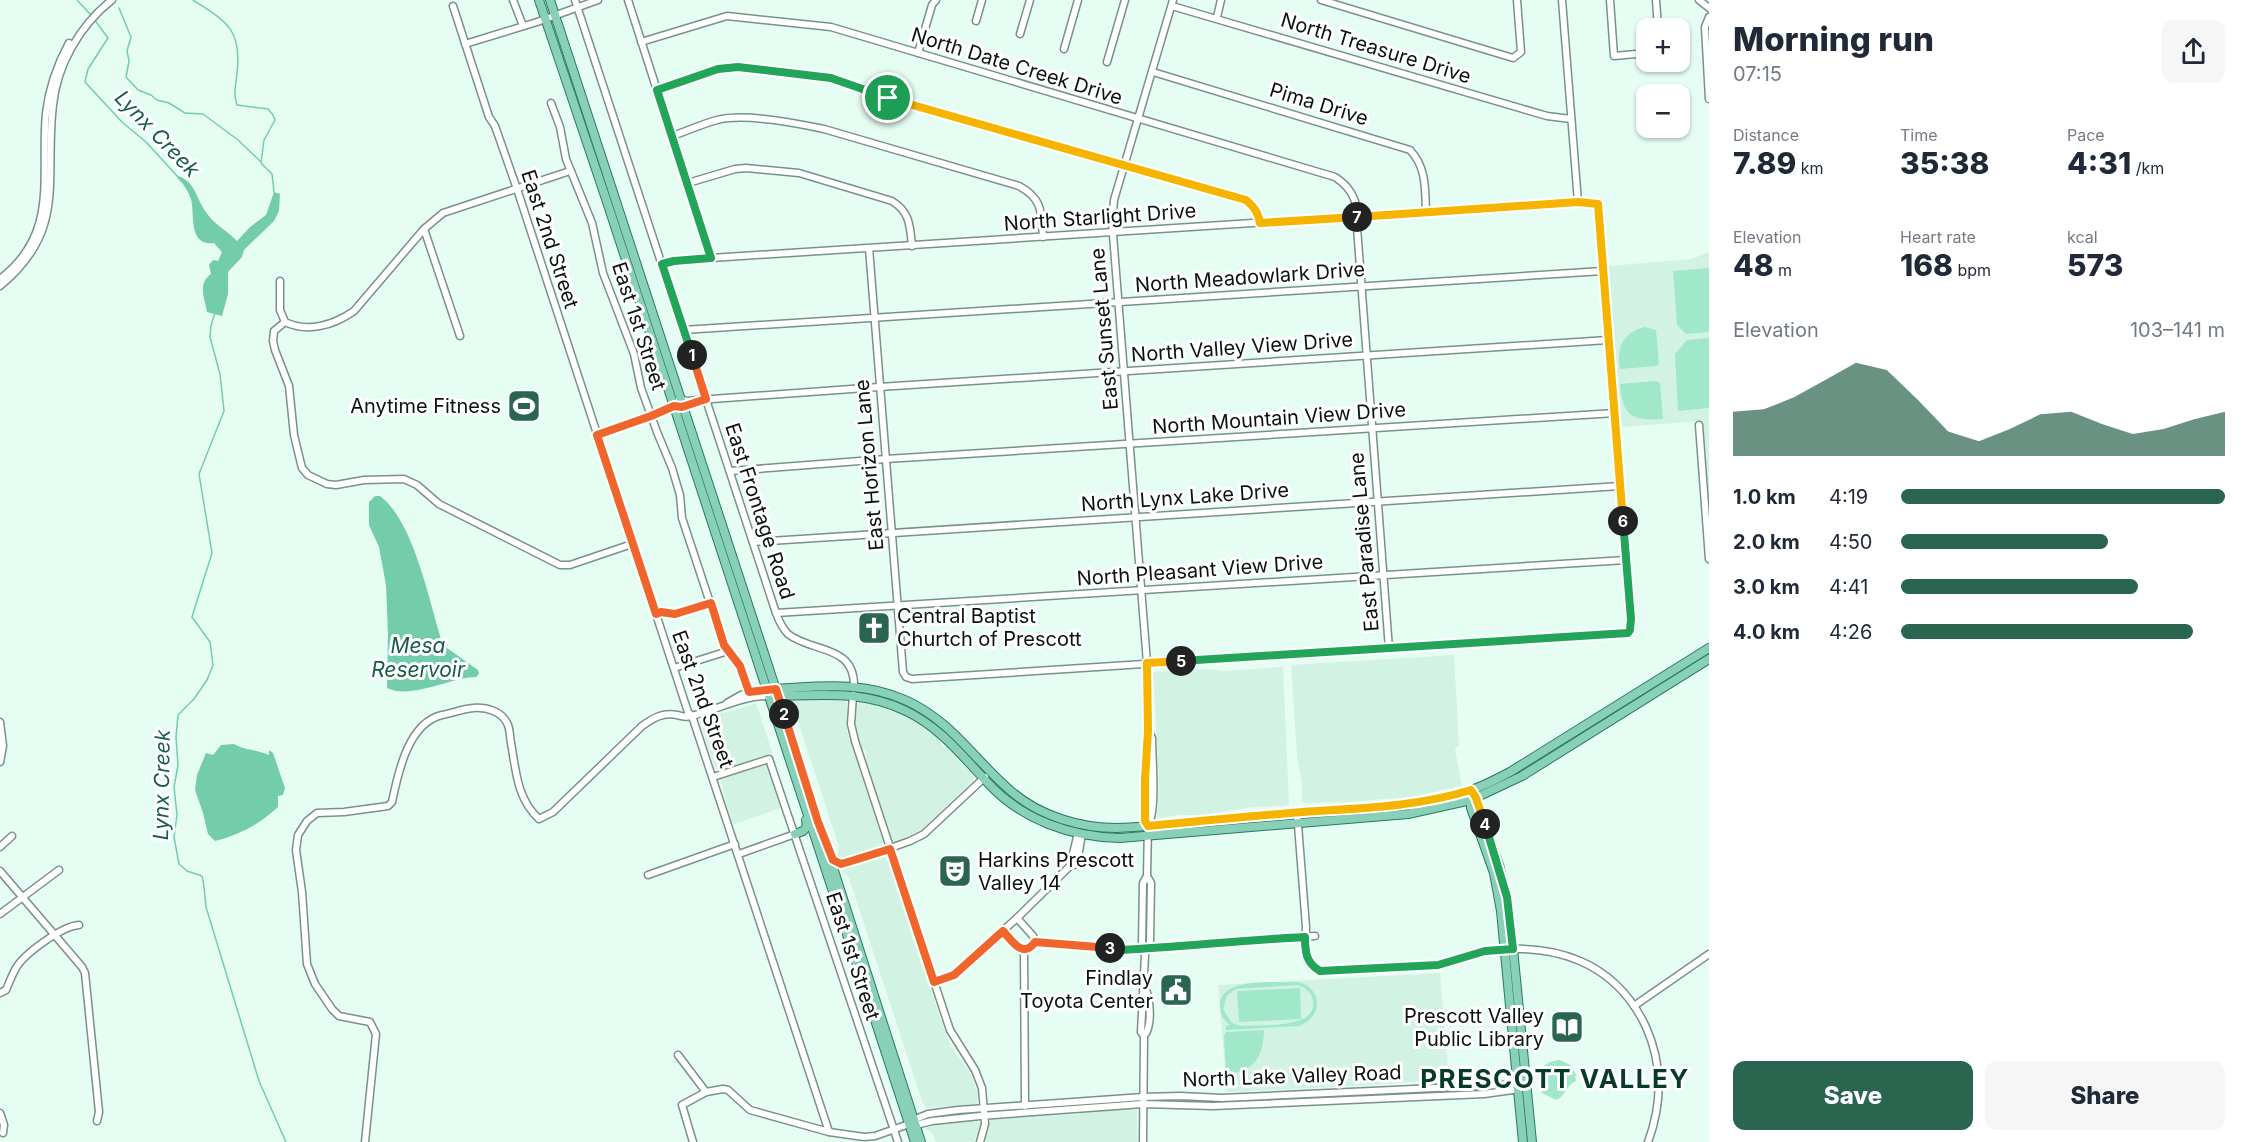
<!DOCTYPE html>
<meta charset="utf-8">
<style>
body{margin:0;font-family:Inter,sans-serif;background:#f6f6f7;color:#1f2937;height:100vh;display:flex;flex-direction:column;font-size:22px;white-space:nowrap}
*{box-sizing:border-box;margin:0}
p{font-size:20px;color:#747a83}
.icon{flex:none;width:33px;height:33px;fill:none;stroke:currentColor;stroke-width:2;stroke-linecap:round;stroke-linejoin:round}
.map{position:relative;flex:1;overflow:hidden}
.panel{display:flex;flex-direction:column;background:#fff;width:540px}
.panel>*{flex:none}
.buttons{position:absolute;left:1636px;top:18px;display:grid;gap:12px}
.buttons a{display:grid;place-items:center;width:54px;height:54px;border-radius:12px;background:#fff;box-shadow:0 2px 4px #0004;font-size:30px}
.pin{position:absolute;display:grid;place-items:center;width:51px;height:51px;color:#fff;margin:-26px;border:3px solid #fff;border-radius:50%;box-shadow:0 2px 6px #0007}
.km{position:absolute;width:30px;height:30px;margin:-15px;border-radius:50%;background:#222;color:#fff;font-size:16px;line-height:30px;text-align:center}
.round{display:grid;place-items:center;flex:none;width:63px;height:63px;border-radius:12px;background:#f6f6f7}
.headline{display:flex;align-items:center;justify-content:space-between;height:102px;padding:0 24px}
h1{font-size:33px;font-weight:800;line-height:45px}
.stats{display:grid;grid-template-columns:repeat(3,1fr);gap:9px;height:102px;padding:6px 24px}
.stats div{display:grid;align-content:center}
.stats b{font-size:30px;font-weight:800}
.stats small{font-size:16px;font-weight:400}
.stats p{font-size:16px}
.chart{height:168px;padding:12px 24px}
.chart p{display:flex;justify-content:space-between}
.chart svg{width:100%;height:108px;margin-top:6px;fill:#2a654f;opacity:.7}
.cta{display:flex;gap:12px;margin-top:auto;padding:12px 24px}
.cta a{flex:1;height:69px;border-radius:12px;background:#2a654f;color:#fff;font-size:24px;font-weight:800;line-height:69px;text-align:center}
.cta a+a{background:#f6f6f7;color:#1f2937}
ul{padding:0 24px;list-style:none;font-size:20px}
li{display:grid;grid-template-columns:96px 72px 1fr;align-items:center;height:45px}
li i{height:15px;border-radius:8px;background:#2a654f}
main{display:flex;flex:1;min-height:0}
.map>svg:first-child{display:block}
.built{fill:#d2f3e4}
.green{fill:#a1e7ca;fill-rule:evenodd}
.water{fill:#74cdaa}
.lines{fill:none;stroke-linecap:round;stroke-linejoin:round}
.stream{stroke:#74cdaa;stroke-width:1.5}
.minor-casing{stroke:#7b9187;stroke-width:9}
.major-casing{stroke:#297a5e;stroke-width:10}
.minor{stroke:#fff;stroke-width:6}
.major{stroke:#88d0b8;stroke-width:8}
.split-1-casing{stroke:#fff;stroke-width:12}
.split-2-casing{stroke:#fff;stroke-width:12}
.split-3-casing{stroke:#fff;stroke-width:12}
.split-4-casing{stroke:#fff;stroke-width:12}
.split-5-casing{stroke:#fff;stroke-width:12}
.split-6-casing{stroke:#fff;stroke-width:12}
.split-7-casing{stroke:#fff;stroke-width:12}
.split-8-casing{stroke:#fff;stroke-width:12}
.split-1{stroke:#22a559;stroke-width:8}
.split-2{stroke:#f0652b;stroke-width:8}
.split-3{stroke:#f0652b;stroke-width:8}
.split-4{stroke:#22a559;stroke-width:8}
.split-5{stroke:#f5b400;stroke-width:8}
.split-6{stroke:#22a559;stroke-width:8}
.split-7{stroke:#f5b400;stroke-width:8}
.split-8{stroke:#f5b400;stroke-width:8}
.labels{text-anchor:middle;stroke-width:6;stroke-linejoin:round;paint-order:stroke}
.street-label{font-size:20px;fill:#0b1310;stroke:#fff}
.poi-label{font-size:20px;fill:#0b1310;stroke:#fff;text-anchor:end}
.water-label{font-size:21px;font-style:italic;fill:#165d45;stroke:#fff}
.district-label{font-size:26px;font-weight:bold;letter-spacing:1.5px;fill:#073a2a;stroke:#fff}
</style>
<main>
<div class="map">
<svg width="1709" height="1142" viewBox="0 0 1709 1142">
<rect width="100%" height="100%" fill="#e5fdf2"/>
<g class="built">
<polygon points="1709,252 1709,503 1702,421 1622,427 1608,266 1692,259"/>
<polygon points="1454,655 1459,745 1455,749 1462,786 1410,797 1348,802 1305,803 1302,801 1302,783 1297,757 1291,665"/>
<polygon points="1283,667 1289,804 1286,806 1253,807 1201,815 1180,815 1159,818 1157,814 1159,782 1153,672 1209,669 1223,671"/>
<polygon points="828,698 847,700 847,731 883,842 882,846 840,859 837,859 839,847 792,703 793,700"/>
<polygon points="860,702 883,706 885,710 897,711 910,718 936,736 943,746 946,746 973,775 973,781 922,829 896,842 892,840 866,762 866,751 862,748 858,738 855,718 855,705"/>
<polygon points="756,703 776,764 769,766 783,807 732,825 718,770 715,768 700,721 705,716 735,710"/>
<polygon points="883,855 887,857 942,1023 951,1046 970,1073 978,1094 977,1104 926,1108 922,1101 849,878 841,871"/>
<polygon points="1440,973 1449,1079 1373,1085 1229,1092 1227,1091 1218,985"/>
<polygon points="1111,1109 1137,1110 1137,1142 985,1142 989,1122 993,1118 1079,1114 1082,1112"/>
<polygon points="976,1120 980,1124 974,1142 936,1142 933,1134 925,1128 929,1125"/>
</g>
<g class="green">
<polygon points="1709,268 1709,332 1686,334 1677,325 1673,271"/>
<path d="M1645 327 1656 330 1659 364 1656 366 1620 369C1616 348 1623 332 1645 327Z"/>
<polygon points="1709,338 1709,408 1678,411 1675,354 1687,340"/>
<path d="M1656 381 1660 383 1663 419C1633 421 1622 417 1620 384Z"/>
<path d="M1298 982C1323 988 1323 1017 1299 1026L1226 1030V1026L1230 1025C1223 1020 1220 1014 1220 1005 1220 976 1278 983 1298 982ZM1297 985C1305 987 1312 992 1313 1001 1318 1030 1259 1024 1241 1026L1232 1023 1223 1009 1227 995 1236 989Z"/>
<polygon points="1300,988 1301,1019 1239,1022 1237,991"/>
<path d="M1264 1030C1263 1058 1255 1070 1226 1075L1224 1036 1226 1032Z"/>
<path d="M1560 1060 1570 1065 1577 1076H1575L1576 1081C1566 1085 1566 1096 1556 1100L1542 1093 1538 1079C1540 1066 1548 1061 1560 1060Z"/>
</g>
<g class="water">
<path d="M178 176C196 182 196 199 206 212 213 224 228 231 237 241L250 227 266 215 274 192 280 194 279 211 274 221 251 243 244 250 242 257 228 272V294L222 316 207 312C205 299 197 284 211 274L209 265 213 260 218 261 222 252 214 243C188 246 195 216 191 199 188 191 184 184 178 179Z"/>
<path d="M375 496H380C413 520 429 600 441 639L447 648 478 670 479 674 476 677C452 677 410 700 387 688L388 634 386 585 379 547 369 525V502Z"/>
<path d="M234 744C246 751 256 749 269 755V750L273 753 285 788 283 795 278 796V807C260 824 239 835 215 841L208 834 203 813 195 790 197 775 206 753 213 755 221 745Z"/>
</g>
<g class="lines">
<g class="stream">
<polyline points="77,0 91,15"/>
<path d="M193 0C227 22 242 29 237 73 236 85 233 94 237 105L268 109 273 115 275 120 264 140 261 163 272 174 274 192"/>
<polyline points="119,8 131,37 127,51 129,61 126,77 138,90 151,95 157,100 169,103 185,113 203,114 238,140 260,161"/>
<polyline points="94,19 108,38 88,69 85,82 122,122 146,142 179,178"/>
<path d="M215 312 211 326 210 337 220 374 224 411 199 474 212 553 192 617 210 642 213 665 207 680 194 699 178 715 176 737 178 765 174 787 177 815 174 837 179 864 187 871 202 876C204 881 205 899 206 907L259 1081 286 1142"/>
</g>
<g class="minor-casing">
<g id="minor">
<polyline points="513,0 523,26"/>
<path d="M575 0 776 613C779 621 782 628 788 634 812 653 855 644 854 687"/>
<polyline points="628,0 711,258"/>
<polyline points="1321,0 1513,58 1521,52 1517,0"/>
<polyline points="1562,0 1578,202"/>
<polyline points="1610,0 1614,56 1647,53"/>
<polyline points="1656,0 1658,28"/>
<polyline points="1699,0 1709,8"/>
<polyline points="453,6 489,117 495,126 517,189 688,712 692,716 829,1132"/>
<polyline points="1172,6 1547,116 1571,119"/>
<polyline points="1217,17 1221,0"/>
<polyline points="1709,17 1705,27 1709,99"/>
<polyline points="976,21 982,0"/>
<polyline points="1020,34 1030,0"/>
<path d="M641 42 727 16 831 27 1335 177C1345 184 1351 190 1355 201L1389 649"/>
<polyline points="465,44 537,22 598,0"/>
<polyline points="1064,49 1078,0"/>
<polyline points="918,53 932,5 936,0"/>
<polyline points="1107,62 1125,0"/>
<path d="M1153 72 1410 150C1427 168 1425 190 1426 213"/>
<path d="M657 90 718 69 738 67 831 78 888 98 1246 200C1254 207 1258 212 1260 223"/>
<polyline points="551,103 560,127 566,159 592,223 603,273 634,354 641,388 657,432 672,468 680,495 682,518 724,645 740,666 749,692"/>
<path d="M672 136C687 131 702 124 717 120 745 113 795 123 824 129L1019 186C1043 199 1041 212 1043 237"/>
<path d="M688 183 735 169 746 168 799 173 892 201C910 212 910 226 912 246"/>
<polyline points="424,229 460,336"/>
<polyline points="661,264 674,261 711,258 1578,202 1598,204 1631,619 1630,630 1627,633 912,679 906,677 903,672 869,248"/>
<path d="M0 279C60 233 40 176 46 113 49 88 57 65 69 43"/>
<path d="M280 281V310L285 322C308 333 334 325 354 311L424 229 443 213 570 171"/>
<path d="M0 286C68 230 44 180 53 105 57 65 80 25 112 0"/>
<polyline points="285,322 274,331 273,341 275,350 289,386 294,435 302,468 308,475 327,484 336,485 364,480 404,479 417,485 439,504 560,565 570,565 632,544"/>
<polyline points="683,330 1603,271"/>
<polyline points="679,399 687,401 698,400 879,387 1608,340"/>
<polyline points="1699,425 1709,559"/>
<polyline points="597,435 656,415 674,406 682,407 695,403"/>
<polyline points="730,471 886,459 1615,413"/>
<polyline points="753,542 1620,486"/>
<polyline points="776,613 1626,560"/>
<polyline points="656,614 663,612 675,614 711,603"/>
<polyline points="674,668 728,651"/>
<polyline points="853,695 851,724 855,741 950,1030 975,1070 982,1088 985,1124 980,1142"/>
<polyline points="727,703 741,695 766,690"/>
<polyline points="0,722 3,746 0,762"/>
<polyline points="713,777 769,759 898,1142"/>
<path d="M1297 812 1306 927 1305 951 1307 960 1312 966 1320 971C1359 969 1399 969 1438 965 1455 963 1470 953 1486 951 1554 942 1615 961 1646 1027 1663 1065 1662 1104 1648 1142"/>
<path d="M1148 826C1157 811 1152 758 1152 738L1149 732"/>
<polyline points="0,847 12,836"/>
<polyline points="739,854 795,834"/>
<polyline points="832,856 836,862 848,863 910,841 924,834 985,777"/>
<polyline points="1070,866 1078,833"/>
<polyline points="0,871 82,967 85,973 99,1112 97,1121"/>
<polyline points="648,875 735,844"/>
<path d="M1147 876 1148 826 1145 821C1145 768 1149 716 1147 663L1112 222 1114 200 1173 0"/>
<polyline points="0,914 59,870"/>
<polyline points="1003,931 1019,949 1024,950 1029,949 1035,942 1033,936 1017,918"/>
<polyline points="1035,942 1121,950 1315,936"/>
<polyline points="1024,950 1025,1106"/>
<polyline points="934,982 954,975 1017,918 1070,866 1074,865 1078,857 1082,834"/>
<path d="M0 993 6 990C9 983 12 975 16 968 24 954 62 926 79 925"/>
<polyline points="1634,1006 1709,954"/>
<path d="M1144 1036C1153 1026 1150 999 1145 987"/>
<polyline points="678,1055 706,1092"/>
<polyline points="0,1113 4,1125 3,1133"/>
<polyline points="913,1120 928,1114 958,1110 1143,1097 1180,1096 1222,1098 1520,1084"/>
<path d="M365 1142 376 1034 370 1022 339 1016 332 1009 315 984 307 964 302 892 296 850 298 835 307 821 317 813 344 812 388 806 392 802C398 773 408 723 442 715 452 713 463 709 473 708 487 707 502 711 508 725 510 730 510 738 511 743 516 771 517 799 539 819L553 812 642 726C653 718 663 712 677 715 682 716 685 718 691 716 717 710 740 696 768 696"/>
<polyline points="693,1142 682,1105 706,1092 723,1089 728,1090 750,1110 829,1132 864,1137 875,1136 909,1124 916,1125 932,1121 980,1116 1143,1104 1213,1106 1484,1094 1520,1089"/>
<polyline points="1143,1142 1144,1036 1141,1032 1145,955 1142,944 1143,883 1147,876 1151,883 1150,943 1145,949"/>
</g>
</g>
<g class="major-casing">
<g id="major">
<polyline points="539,0 608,205 915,1142"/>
<polyline points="550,0 778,696 921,1142"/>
<path d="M771 689C819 687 859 680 905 700 951 720 975 761 1012 792 1040 816 1080 828 1117 828 1162 826 1206 820 1250 816 1322 809 1399 813 1469 791 1483 786 1497 779 1510 772L1709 648"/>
<path d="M776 696C820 695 865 690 906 711 940 727 963 757 988 783 1022 820 1071 837 1120 838L1408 814 1471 800 1522 776 1709 659"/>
<polyline points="1473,794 1499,865 1509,908 1532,1142"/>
<polyline points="1471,795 1471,808 1494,873 1501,911 1523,1142"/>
<polyline points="795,834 803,831 807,827 806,820"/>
</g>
</g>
<use href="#minor" class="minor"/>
<use href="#major" class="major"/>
</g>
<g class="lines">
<g class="split-1-casing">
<polyline id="split-1" points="692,355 662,264 674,261 711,258 657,90 718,69 738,67 831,78 888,98"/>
</g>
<g class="split-2-casing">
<polyline id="split-2" points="692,355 706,399 682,407 674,406 651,416 597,435 656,614 661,612 675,614 711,603 724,645 740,666 749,692 776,689 784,714"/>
</g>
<g class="split-3-casing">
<path id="split-3" d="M784 714 818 822 833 860 841 864 848 862 890 849 934 982 954 975 1003 931C1012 941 1023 959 1035 942L1110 948"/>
</g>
<g class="split-4-casing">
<path id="split-4" d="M1110 948 1121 950C1182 947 1243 940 1305 937 1305 952 1306 963 1320 971L1438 965 1485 951 1513 949 1507 897 1485 824"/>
</g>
<g class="split-5-casing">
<path id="split-5" d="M1181 661 1147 663 1148 731 1145 779V821L1148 826C1200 821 1251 816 1303 812 1360 808 1416 807 1471 790L1476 798 1485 824"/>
</g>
<g class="split-6-casing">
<polyline id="split-6" points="1181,661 1628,633 1630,630 1631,619 1623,521"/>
</g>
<g class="split-7-casing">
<polyline id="split-7" points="1357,217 1578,202 1598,204 1623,521"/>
</g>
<g class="split-8-casing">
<path id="split-8" d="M888 98 1246 200C1254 207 1258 212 1260 223L1357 217"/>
</g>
<use href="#split-1" class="split-1"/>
<use href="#split-2" class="split-2"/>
<use href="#split-3" class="split-3"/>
<use href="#split-4" class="split-4"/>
<use href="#split-5" class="split-5"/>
<use href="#split-6" class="split-6"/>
<use href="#split-7" class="split-7"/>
<use href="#split-8" class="split-8"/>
</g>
<defs>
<g id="stadium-square" transform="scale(1.725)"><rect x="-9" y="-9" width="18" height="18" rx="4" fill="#2a654f" stroke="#fff"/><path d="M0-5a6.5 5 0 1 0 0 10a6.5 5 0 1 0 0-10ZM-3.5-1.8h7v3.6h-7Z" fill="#fff"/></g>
<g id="church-square" transform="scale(1.725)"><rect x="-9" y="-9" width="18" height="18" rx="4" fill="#2a654f" stroke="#fff"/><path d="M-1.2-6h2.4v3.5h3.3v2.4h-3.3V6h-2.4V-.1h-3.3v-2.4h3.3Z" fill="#fff"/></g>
<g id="theatre-square" transform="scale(1.725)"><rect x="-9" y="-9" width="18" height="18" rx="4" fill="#2a654f" stroke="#fff"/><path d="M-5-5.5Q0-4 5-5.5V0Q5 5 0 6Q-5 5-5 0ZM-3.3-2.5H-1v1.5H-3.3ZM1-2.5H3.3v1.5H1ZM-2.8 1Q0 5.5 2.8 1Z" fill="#fff"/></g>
<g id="civic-square" transform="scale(1.725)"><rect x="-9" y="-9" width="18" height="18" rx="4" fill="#2a654f" stroke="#fff"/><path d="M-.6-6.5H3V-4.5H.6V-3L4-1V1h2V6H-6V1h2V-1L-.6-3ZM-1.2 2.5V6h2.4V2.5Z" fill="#fff"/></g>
<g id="library-square" transform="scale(1.725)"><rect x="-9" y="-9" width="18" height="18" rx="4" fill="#2a654f" stroke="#fff"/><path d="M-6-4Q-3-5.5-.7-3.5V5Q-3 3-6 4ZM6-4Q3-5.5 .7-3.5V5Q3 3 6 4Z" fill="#fff"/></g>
</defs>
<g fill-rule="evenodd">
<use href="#stadium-square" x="524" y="406"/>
<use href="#church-square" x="874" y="628"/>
<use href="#theatre-square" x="955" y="871"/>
<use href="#civic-square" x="1176" y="990"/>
<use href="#library-square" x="1567" y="1027"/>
</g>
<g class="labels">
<g class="street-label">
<text transform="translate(1376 48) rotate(17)" y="7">North Treasure Drive</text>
<text transform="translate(1017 66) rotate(17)" y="7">North Date Creek Drive</text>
<text transform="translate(1319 104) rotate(17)" y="7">Pima Drive</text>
<text transform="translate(1100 217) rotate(-4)" y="7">North Starlight Drive</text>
<text transform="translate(550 239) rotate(72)" y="7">East 2nd Street</text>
<text transform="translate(1250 277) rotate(-4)" y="7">North Meadowlark Drive</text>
<text transform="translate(639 326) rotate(72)" y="7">East 1st Street</text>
<text transform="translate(1104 329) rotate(-95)" y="7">East Sunset Lane</text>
<text transform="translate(1242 347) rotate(-4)" y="7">North Valley View Drive</text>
<text transform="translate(1279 418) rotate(-4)" y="7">North Mountain View Drive</text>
<text transform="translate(869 465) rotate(-95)" y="7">East Horizon Lane</text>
<text transform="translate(1185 497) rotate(-4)" y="7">North Lynx Lake Drive</text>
<text transform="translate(760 511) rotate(72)" y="7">East Frontage Road</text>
<text transform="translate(1364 542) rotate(-95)" y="7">East Paradise Lane</text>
<text transform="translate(1200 570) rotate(-4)" y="7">North Pleasant View Drive</text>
<text transform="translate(703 699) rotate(70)" y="7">East 2nd Street</text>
<text transform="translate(853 956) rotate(72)" y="7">East 1st Street</text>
<text transform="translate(1292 1076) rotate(-2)" y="7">North Lake Valley Road</text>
</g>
<g class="poi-label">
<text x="501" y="413">Anytime Fitness</text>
<text x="897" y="623" text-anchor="start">Central Baptist<tspan x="897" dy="23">Churtch of Prescott</tspan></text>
<text x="978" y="867" text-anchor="start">Harkins Prescott<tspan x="978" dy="23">Valley 14</tspan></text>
<text x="1153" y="985">Findlay<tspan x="1153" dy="23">Toyota Center</tspan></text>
<text x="1544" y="1023">Prescott Valley<tspan x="1544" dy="23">Public Library</tspan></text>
</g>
<g class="water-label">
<text transform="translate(157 134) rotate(46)" y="7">Lynx Creek</text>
<text x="418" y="653">Mesa<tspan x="418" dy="24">Reservoir</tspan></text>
<text transform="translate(162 785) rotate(-89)" y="7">Lynx Creek</text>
</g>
<g class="district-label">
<text x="1555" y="1088">PRESCOTT VALLEY</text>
</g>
</g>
</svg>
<div class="buttons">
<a>+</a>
<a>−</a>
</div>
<div class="pin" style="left:888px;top:98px;background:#1e9e55"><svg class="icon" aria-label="arrive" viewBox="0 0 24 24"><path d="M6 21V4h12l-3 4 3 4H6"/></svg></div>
<b class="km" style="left:692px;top:355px">1</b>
<b class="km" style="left:784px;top:714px">2</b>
<b class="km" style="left:1110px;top:948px">3</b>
<b class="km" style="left:1485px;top:824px">4</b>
<b class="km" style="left:1181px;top:661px">5</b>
<b class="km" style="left:1623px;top:521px">6</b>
<b class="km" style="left:1357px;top:217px">7</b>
</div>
<section class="panel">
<div class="headline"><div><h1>Morning run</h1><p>07:15</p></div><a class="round"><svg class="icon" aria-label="share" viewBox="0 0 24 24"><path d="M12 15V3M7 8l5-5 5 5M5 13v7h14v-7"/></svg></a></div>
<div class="stats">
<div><p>Distance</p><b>7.89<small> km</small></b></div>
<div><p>Time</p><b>35:38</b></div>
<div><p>Pace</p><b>4:31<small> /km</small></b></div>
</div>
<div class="stats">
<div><p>Elevation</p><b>48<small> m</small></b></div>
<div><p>Heart rate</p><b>168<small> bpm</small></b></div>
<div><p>kcal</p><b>573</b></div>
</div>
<div class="chart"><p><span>Elevation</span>103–141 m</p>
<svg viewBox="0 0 160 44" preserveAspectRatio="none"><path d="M0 44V26L10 25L20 20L30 13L40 6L50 9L60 21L70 34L80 38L90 33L100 27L110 26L120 31L130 35L140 33L150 29L160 26V44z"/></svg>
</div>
<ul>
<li><b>1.0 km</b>4:19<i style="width:100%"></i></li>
<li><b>2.0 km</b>4:50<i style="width:64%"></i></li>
<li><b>3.0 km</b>4:41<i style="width:73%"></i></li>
<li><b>4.0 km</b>4:26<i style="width:90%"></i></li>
</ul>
<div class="cta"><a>Save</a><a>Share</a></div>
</section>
</main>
